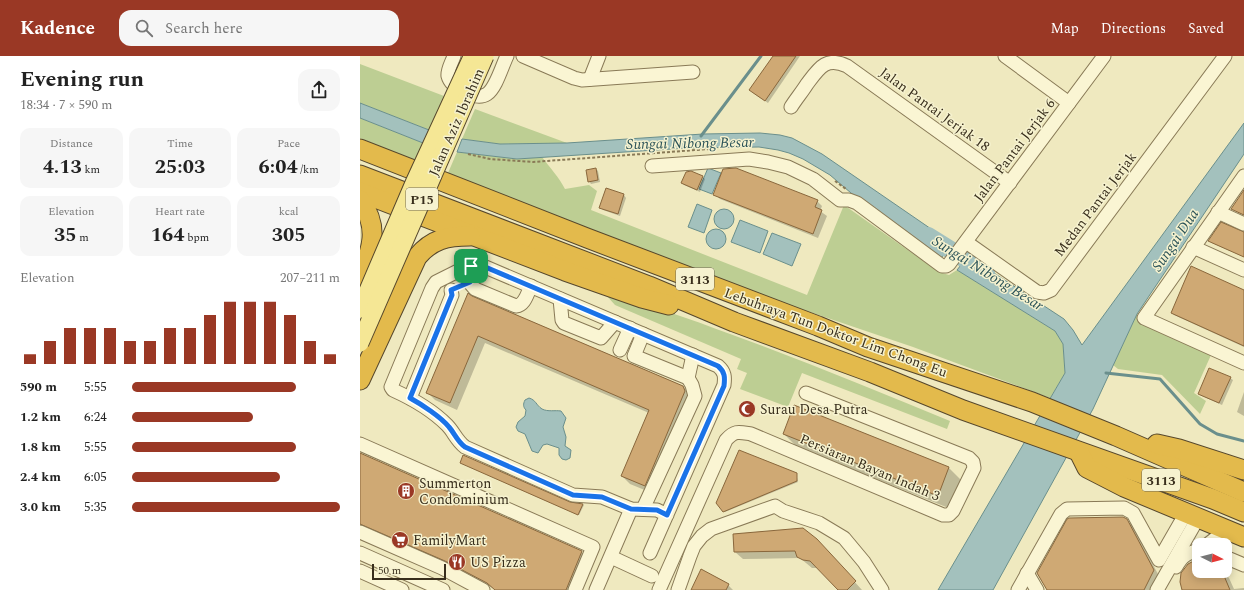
<!DOCTYPE html>
<meta charset="utf-8">
<style>
body{margin:0;font-family:Spectral,serif;background:#f6f6f6;color:#222;height:100vh;display:flex;flex-direction:column;font-size:15px;white-space:nowrap}
*{box-sizing:border-box;margin:0}
p{font-size:13px;color:#767676}
.icon{flex:none;width:22px;height:22px;fill:none;stroke:currentColor;stroke-width:2;stroke-linecap:round;stroke-linejoin:round}
.map{position:relative;flex:1;overflow:hidden}
.drawer{display:flex;flex-direction:column;background:#fff;width:360px}
.drawer>*{flex:none}
.needle{width:26px;rotate:96deg}
.controls{position:absolute;left:832px;top:482px;display:grid;gap:8px}
.controls a{display:grid;place-items:center;width:40px;height:40px;border-radius:8px;background:#fff;box-shadow:0 2px 10px #0003;font-size:20px}
.scale{position:absolute;left:12px;bottom:10px;width:74px;box-sizing:border-box;padding-left:4px;border:2px solid #382e1c;border-top:0;font-size:11px;line-height:14px;white-space:nowrap;color:#382e1c;-webkit-text-stroke:3px #f6f2cf;paint-order:stroke}
.pin{position:absolute;display:grid;place-items:center;width:34px;height:34px;color:#fff;margin:-17px;border-radius:8px;box-shadow:0 2px 6px #0006}
.round{display:grid;place-items:center;flex:none;width:42px;height:42px;border-radius:12px;background:#f6f6f6}
.head{display:flex;align-items:center;justify-content:space-between;height:68px;padding:0 20px}
h1{font-size:22px;font-weight:700;line-height:30px}
.stats{display:grid;grid-template-columns:repeat(3,1fr);gap:6px;height:68px;padding:4px 20px}
.stats div{display:grid;align-content:center;border-radius:10px;background:#f6f6f6;text-align:center}
.stats b{font-size:20px;font-weight:700}
.stats small{font-size:11px;font-weight:400}
.stats p{font-size:11px}
.chart{height:112px;padding:8px 20px}
.chart p{display:flex;justify-content:space-between}
.chart svg{width:100%;height:72px;margin-top:4px;stroke:#9a3825;stroke-width:6}
ul{padding:0 20px;list-style:none;font-size:13px}
li{display:grid;grid-template-columns:64px 48px 1fr;align-items:center;height:30px}
li i{height:10px;border-radius:5px;background:#9a3825}
header{display:flex;align-items:center;gap:24px;box-sizing:border-box;height:56px;padding:0 20px;background:#9a3825;color:#fff}
header strong{font-size:19px}
nav{display:flex;gap:22px;margin-inline-start:auto;font-size:14px}
.search{width:280px;height:36px;background:#f6f6f6;display:flex;align-items:center;gap:10px;box-sizing:border-box;padding:0 14px;border-radius:12px;color:#767676;font-size:15px}
main{display:flex;flex:1;min-height:0}
.map>svg:first-child{display:block}
.green{fill:#bdce93}
.water{fill:#a3c1bd;stroke:#6a8f8c}
.shadow{fill:#0003}
.lines{fill:none;stroke-linecap:round;stroke-linejoin:round}
.stream{stroke:#6a8f8c;stroke-width:3}
.river{stroke:#a3c1bd;stroke-width:18}
.building{fill:#cfa974;stroke:#89673c}
.minor-casing{stroke:#897a57;stroke-width:15}
.highway-casing{stroke:#56472c;stroke-width:21}
.path{stroke:#897a57;stroke-width:2;stroke-dasharray:3 2;stroke-linecap:butt}
.minor{stroke:#faf5d3;stroke-width:13}
.highway{stroke:#e3ba4c;stroke-width:19}
.major-bridge-casing{stroke:#56472c;stroke-width:19;stroke-linecap:butt}
.major-bridge{stroke:#f5e795;stroke-width:17}
.route-casing{stroke:#fff;stroke-width:8}
.route{stroke:#1a73e8;stroke-width:5}
.labels{text-anchor:middle;stroke-width:3;stroke-linejoin:round;paint-order:stroke}
.shield{fill:#f6f2cf;stroke:#716952;stroke-width:1}
.shield-label{font-size:13px;font-weight:bold;fill:#382e1c}
.street-label{font-size:14px;fill:#382e1c;stroke:#f6f2cf}
.poi-label{font-size:14px;fill:#382e1c;stroke:#f6f2cf;text-anchor:start}
.water-label{font-size:15px;font-style:italic;fill:#2b5358;stroke:#f6f2cf}
</style>
<header>
<strong>Kadence</strong>
<div class="search"><svg class="icon" aria-label="search" viewBox="0 0 24 24"><circle cx="10" cy="10" r="6"/><path d="M15 15l6 6"/></svg>Search here</div>
<nav><a>Map</a><a>Directions</a><a>Saved</a></nav>
</header>
<main>
<section class="drawer">
<div class="head"><div><h1>Evening run</h1><p>18:34 · 7 × 590 m</p></div><a class="round"><svg class="icon" aria-label="share" viewBox="0 0 24 24"><path d="M12 15V3M7 8l5-5 5 5M5 13v7h14v-7"/></svg></a></div>
<div class="stats">
<div><p>Distance</p><b>4.13<small> km</small></b></div>
<div><p>Time</p><b>25:03</b></div>
<div><p>Pace</p><b>6:04<small> /km</small></b></div>
</div>
<div class="stats">
<div><p>Elevation</p><b>35<small> m</small></b></div>
<div><p>Heart rate</p><b>164<small> bpm</small></b></div>
<div><p>kcal</p><b>305</b></div>
</div>
<div class="chart"><p><span>Elevation</span>207–211 m</p>
<svg viewBox="0 0 160 44" preserveAspectRatio="none"><path d="M5 44V38M15 44V30M25 44V22M35 44V22M45 44V22M55 44V30M65 44V30M75 44V22M85 44V22M95 44V14M105 44V6M115 44V6M125 44V6M135 44V14M145 44V30M155 44V38"/></svg>
</div>
<ul>
<li><b>590 m</b>5:55<i style="width:79%"></i></li>
<li><b>1.2 km</b>6:24<i style="width:58%"></i></li>
<li><b>1.8 km</b>5:55<i style="width:79%"></i></li>
<li><b>2.4 km</b>6:05<i style="width:71%"></i></li>
<li><b>3.0 km</b>5:35<i style="width:100%"></i></li>
</ul>
</section>
<div class="map">
<svg width="884" height="534" viewBox="0 0 884 534">
<rect width="100%" height="100%" fill="#efe9bf"/>
<g class="green">
<polygon points="0,8 84,40 69,74 0,47"/>
<polygon points="115,53 207,87 140,88 102,83"/>
<polygon points="0,62 63,87 55,105 0,82"/>
<path d="M97 96 157 103 182 101C190 112 199 121 205 133L229 129 237 135 231 154 447 239 484 149 579 216 589 219 597 214 695 275 703 288 705 317 690 342 553 291 397 238 88 117Z"/>
<path d="M246 239C289 248 330 263 370 278 445 305 517 335 590 365L587 373 442 317 428 351 380 333 387 317 377 313 381 303 255 249Z"/>
<polygon points="777,258 779,265 851,299 834,337 846,345 840,358 802,319 758,313 753,309"/>
</g>
<g class="water">
<polygon points="0,47 69,74 63,87 0,62"/>
<polygon points="884,67 884,98 777,258 733,353 633,534 578,534 705,317 703,288 695,275 597,214 608,200 704,263 713,274 722,289"/>
<polygon points="400,77 420,79 432,82 462,98 593,188 581,202 498,143 470,119 443,103 429,97 418,94 399,91 327,92 157,103 97,96 102,83 140,88 207,87 343,78"/>
<polygon points="348,112 361,117 352,138 339,133"/>
<polygon points="337,148 352,154 344,177 328,171"/>
<circle cx="364" cy="163" r="10"/>
<polygon points="380,164 408,175 400,197 371,186"/>
<circle cx="356" cy="183" r="10"/>
<polygon points="412,177 441,188 432,210 403,198"/>
<path d="M169 342C176 344 176 349 182 353 188 356 195 354 201 355L206 362 203 371 206 381 205 390 211 394 210 402 206 404 202 403 199 399V392L187 388 183 389 178 397 172 395 165 378 158 375 156 371 158 366 165 360 166 354C163 351 163 348 165 344Z"/>
</g>
<g class="shadow">
<polygon points="414,0 440,0 408,47 393,37"/>
<polygon points="236,113 238,115 240,126 231,128 229,125"/>
<polygon points="343,121 345,123 340,136 324,129 322,127"/>
<polygon points="247,133 264,139 266,142 260,160 243,154 240,151"/>
<polygon points="884,136 884,160 872,153"/>
<polygon points="354,138 457,145 462,150 460,155 467,160 458,182 360,143"/>
<polygon points="884,176 884,201 852,187 850,185"/>
<polygon points="884,235 884,291 814,259 812,257"/>
<polygon points="108,239 323,330 330,338 292,437 270,428 262,420 289,357 125,287 97,354 75,344 67,336"/>
<polygon points="870,322 873,324 862,349 842,340 839,338"/>
<polygon points="884,336 884,360 877,356"/>
<polygon points="424,378 589,412 602,425 591,453 437,391"/>
<polygon points="0,400 221,496 226,501 212,534 136,534 91,509 9,473 0,475"/>
<polygon points="102,407 209,447 224,449 219,459"/>
<polygon points="436,417 438,426 365,456 357,447"/>
<polygon points="766,464 772,469 799,520 792,534 688,534"/>
<polygon points="464,492 502,534 480,534 458,512 452,512 440,502 383,503 375,496"/>
<polygon points="839,505 839,515 862,515 869,522 874,533 884,532 884,534 824,534"/>
<polygon points="341,514 368,529 373,534 333,534"/>
</g>
<g class="lines">
<g class="stream">
<polyline points="341,80 401,0"/>
<polyline points="746,317 800,323 840,368 857,378 884,385"/>
</g>
<polyline class="river" points="568,180 626,216"/>
</g>
<g class="building">
<polygon points="413,0 436,0 405,45 389,34"/>
<polygon points="236,112 238,124 228,126 226,114"/>
<polygon points="376,112 458,144 455,151 462,154 453,178 353,139 363,113"/>
<polygon points="331,115 343,120 337,134 321,127 326,116"/>
<polygon points="246,132 264,138 258,158 239,152"/>
<polygon points="884,134 884,159 871,153"/>
<polygon points="861,166 884,176 884,201 848,185"/>
<polygon points="831,210 884,234 884,290 811,257"/>
<polygon points="108,237 112,240 323,330 325,335 285,430 261,420 289,354 118,280 90,347 66,337"/>
<polygon points="849,312 871,321 859,347 838,338"/>
<polygon points="434,349 589,411 578,440 423,378"/>
<polygon points="379,394 437,417 437,425 363,456 356,447"/>
<polygon points="0,397 222,495 206,534 135,534 127,527 85,505 0,468"/>
<polygon points="103,399 210,446 223,448 218,459 100,407"/>
<polygon points="763,461 767,463 794,514 784,534 687,534 677,517 707,463 709,462"/>
<polygon points="443,472 457,483 496,525 487,534 478,534 450,505 443,504 437,501 435,495 374,496 373,478"/>
<polygon points="839,502 839,515 862,515 870,534 822,534 820,526 821,517 828,508"/>
<polygon points="341,513 369,528 366,534 331,534"/>
</g>
<g class="lines">
<g class="minor-casing">
<g id="minor">
<path d="M94 0C92 6 87 14 88 20 91 32 116 45 127 38 136 32 142 10 147 0"/>
<polyline points="163,0 214,22 222,24 333,16"/>
<polyline points="645,0 709,47"/>
<polyline points="230,23 239,0"/>
<path d="M431 51C436 43 442 36 447 28 459 12 466 0 487 10L650 127"/>
<polyline points="292,110 389,103 408,106 428,111 453,123 480,144 489,144 497,147 582,210 586,210 589,208 744,0"/>
<polyline points="884,120 784,262 884,307"/>
<polyline points="858,156 884,168"/>
<polyline points="606,186 677,236 684,237 691,234 865,0"/>
<polyline points="833,191 884,214"/>
<path d="M109 226 115 233 156 250C165 249 167 238 171 230"/>
<polyline points="200,243 202,264 204,267 241,282 255,266"/>
<polyline points="283,278 274,300 328,322"/>
<polyline points="260,294 270,272"/>
<polyline points="50,342 92,239 91,234"/>
<polyline points="0,388 233,491 215,534"/>
<polyline points="283,453 335,340 332,329 328,322 333,299"/>
<polyline points="0,476 82,512 123,534"/>
<polyline points="847,489 866,474"/>
<polyline points="0,497 83,534"/>
<path d="M290 497 364 329C365 321 365 316 358 310L123 210H108L76 226 72 232 31 331 33 334C53 343 72 354 87 369 94 376 96 384 105 391L213 439 242 441 271 453 297 454 307 459"/>
<polyline points="251,501 292,520"/>
<polyline points="865,501 884,509"/>
<path d="M816 511C822 500 827 497 839 494"/>
<polyline points="0,515 42,534"/>
<polyline points="667,517 677,534"/>
<polyline points="236,534 271,453"/>
<path d="M299 534 366 384C375 374 379 376 391 378L583 459H589L593 455 614 412 613 406 609 402 446 337"/>
<polyline points="318,534 330,500 334,490 342,480 351,473 415,450 423,455 459,467 484,482 504,506 522,534"/>
<polyline points="658,534 701,458 707,453 764,452 773,457 799,504 826,457"/>
<polyline points="797,534 838,462"/>
</g>
</g>
<g class="highway-casing">
<g id="highway">
<polyline points="0,93 227,182 458,270 508,291 672,346 756,380 884,436"/>
<polyline points="0,119 289,230 374,266 510,316 603,354 853,443 884,456"/>
<polyline points="0,136 205,215 282,242 309,249"/>
<path d="M0 144C20 171 12 194 0 222"/>
<path d="M0 324 57 201C72 183 87 180 110 180"/>
<polyline points="797,388 819,393 884,414"/>
<polyline points="719,396 727,412 764,431 884,481"/>
</g>
</g>
<g class="path">
<polyline points="108,98 130,103 173,106 350,93"/>
<polyline points="475,125 486,133"/>
</g>
<use href="#minor" class="minor"/>
<use href="#highway" class="highway"/>
<g class="major-bridge-casing">
<g id="major-bridge">
<polyline points="0,253 54,127 112,1"/>
<polyline points="0,287 125,0"/>
</g>
</g>
<use href="#major-bridge" class="major-bridge"/>
</g>
<g class="lines">
<g class="route-casing">
<path id="route" d="M111 210H123L130 213 358 310C365 316 365 321 364 330L307 459 297 454 271 453 242 441 213 439 105 391C97 385 95 378 89 371 81 361 61 348 50 342L92 239 91 234 110 226Z"/>
</g>
<use href="#route" class="route"/>
</g>
<defs>
<g id="mosque-disc" transform="scale(0.9)"><circle r="9.5" fill="#9a3825" stroke="#f6f2cf"/><path d="M3.5-4.9A6 6 0 1 0 3.5 4.9A5 5 0 1 1 3.5-4.9Z" fill="#fff"/></g>
<g id="building-disc" transform="scale(0.9)"><circle r="9.5" fill="#9a3825" stroke="#f6f2cf"/><path d="M-4-6H4V6H1V3H-1V6H-4ZM-2.5-4.3h1.7v1.8h-1.7ZM.8-4.3h1.7v1.8H.8ZM-2.5-1h1.7V.8h-1.7ZM.8-1h1.7V.8H.8Z" fill="#fff"/></g>
<g id="supermarket-disc" transform="scale(0.9)"><circle r="9.5" fill="#9a3825" stroke="#f6f2cf"/><path d="M-6-5.5h2.5l.6 2H6L4.5 2H-2.5L-4.4-4H-6ZM-1.5 3.2a1.3 1.3 0 1 0 .1 0ZM3 3.2a1.3 1.3 0 1 0 .1 0Z" fill="#fff"/></g>
<g id="restaurant-disc" transform="scale(0.9)"><circle r="9.5" fill="#9a3825" stroke="#f6f2cf"/><path d="M-5-6h1v4h1v-4h1v4h1v-4h1v5L-1.5 .5V6h-2V.5L-5-1ZM5-6V6H3V1.5H1.5Q1.5-4 5-6Z" fill="#fff"/></g>
</defs>
<g fill-rule="evenodd">
<use href="#mosque-disc" x="387" y="353"/>
<use href="#building-disc" x="46" y="435"/>
<use href="#supermarket-disc" x="40" y="484"/>
<use href="#restaurant-disc" x="97" y="506"/>
</g>
<g class="labels">
<g class="shield">
<rect x="46" y="132" width="32" height="22" rx="3"/>
<rect x="316" y="212" width="38" height="22" rx="3"/>
<rect x="782" y="413" width="38" height="22" rx="3"/>
</g>
<g class="shield-label">
<text x="62" y="148">P15</text>
<text x="335" y="228">3113</text>
<text x="801" y="429">3113</text>
</g>
<g class="street-label">
<text transform="translate(575 53) rotate(36)" y="5">Jalan Pantai Jerjak 18</text>
<text transform="translate(96 66) rotate(-66)" y="5">Jalan Aziz Ibrahim</text>
<text transform="translate(654 94) rotate(-53)" y="5">Jalan Pantai Jerjak 6</text>
<text transform="translate(735 148) rotate(-53)" y="5">Medan Pantai Jerjak</text>
<text transform="translate(476 276) rotate(20)" y="5">Lebuhraya Tun Doktor Lim Chong Eu</text>
<text transform="translate(510 411) rotate(23)" y="5">Persiaran Bayan Indah 3</text>
</g>
<g class="poi-label">
<text x="400" y="358">Surau Desa Putra</text>
<text x="59" y="432">Summerton<tspan x="59" dy="16">Condominium</tspan></text>
<text x="53" y="489">FamilyMart</text>
<text x="110" y="511">US Pizza</text>
</g>
<g class="water-label">
<text transform="translate(330 87) rotate(-1)" y="5">Sungai Nibong Besar</text>
<text transform="translate(815 184) rotate(-56)" y="5">Sungai Dua</text>
<text transform="translate(628 217) rotate(32)" y="5">Sungai Nibong Besar</text>
</g>
</g>
</svg>
<div class="controls">
<a><svg class="needle" viewBox="-14 -14 28 28"><path d="M0-13l5 13h-10z" fill="#e53935"/><path d="M0 13l5-13h-10z" fill="#767676"/></svg></a>
</div>
<div class="scale">50 m</div>
<div class="pin" style="left:111px;top:210px;background:#1e9e55"><svg class="icon" aria-label="arrive" viewBox="0 0 24 24"><path d="M6 21V4h12l-3 4 3 4H6"/></svg></div>
</div>
</main>
